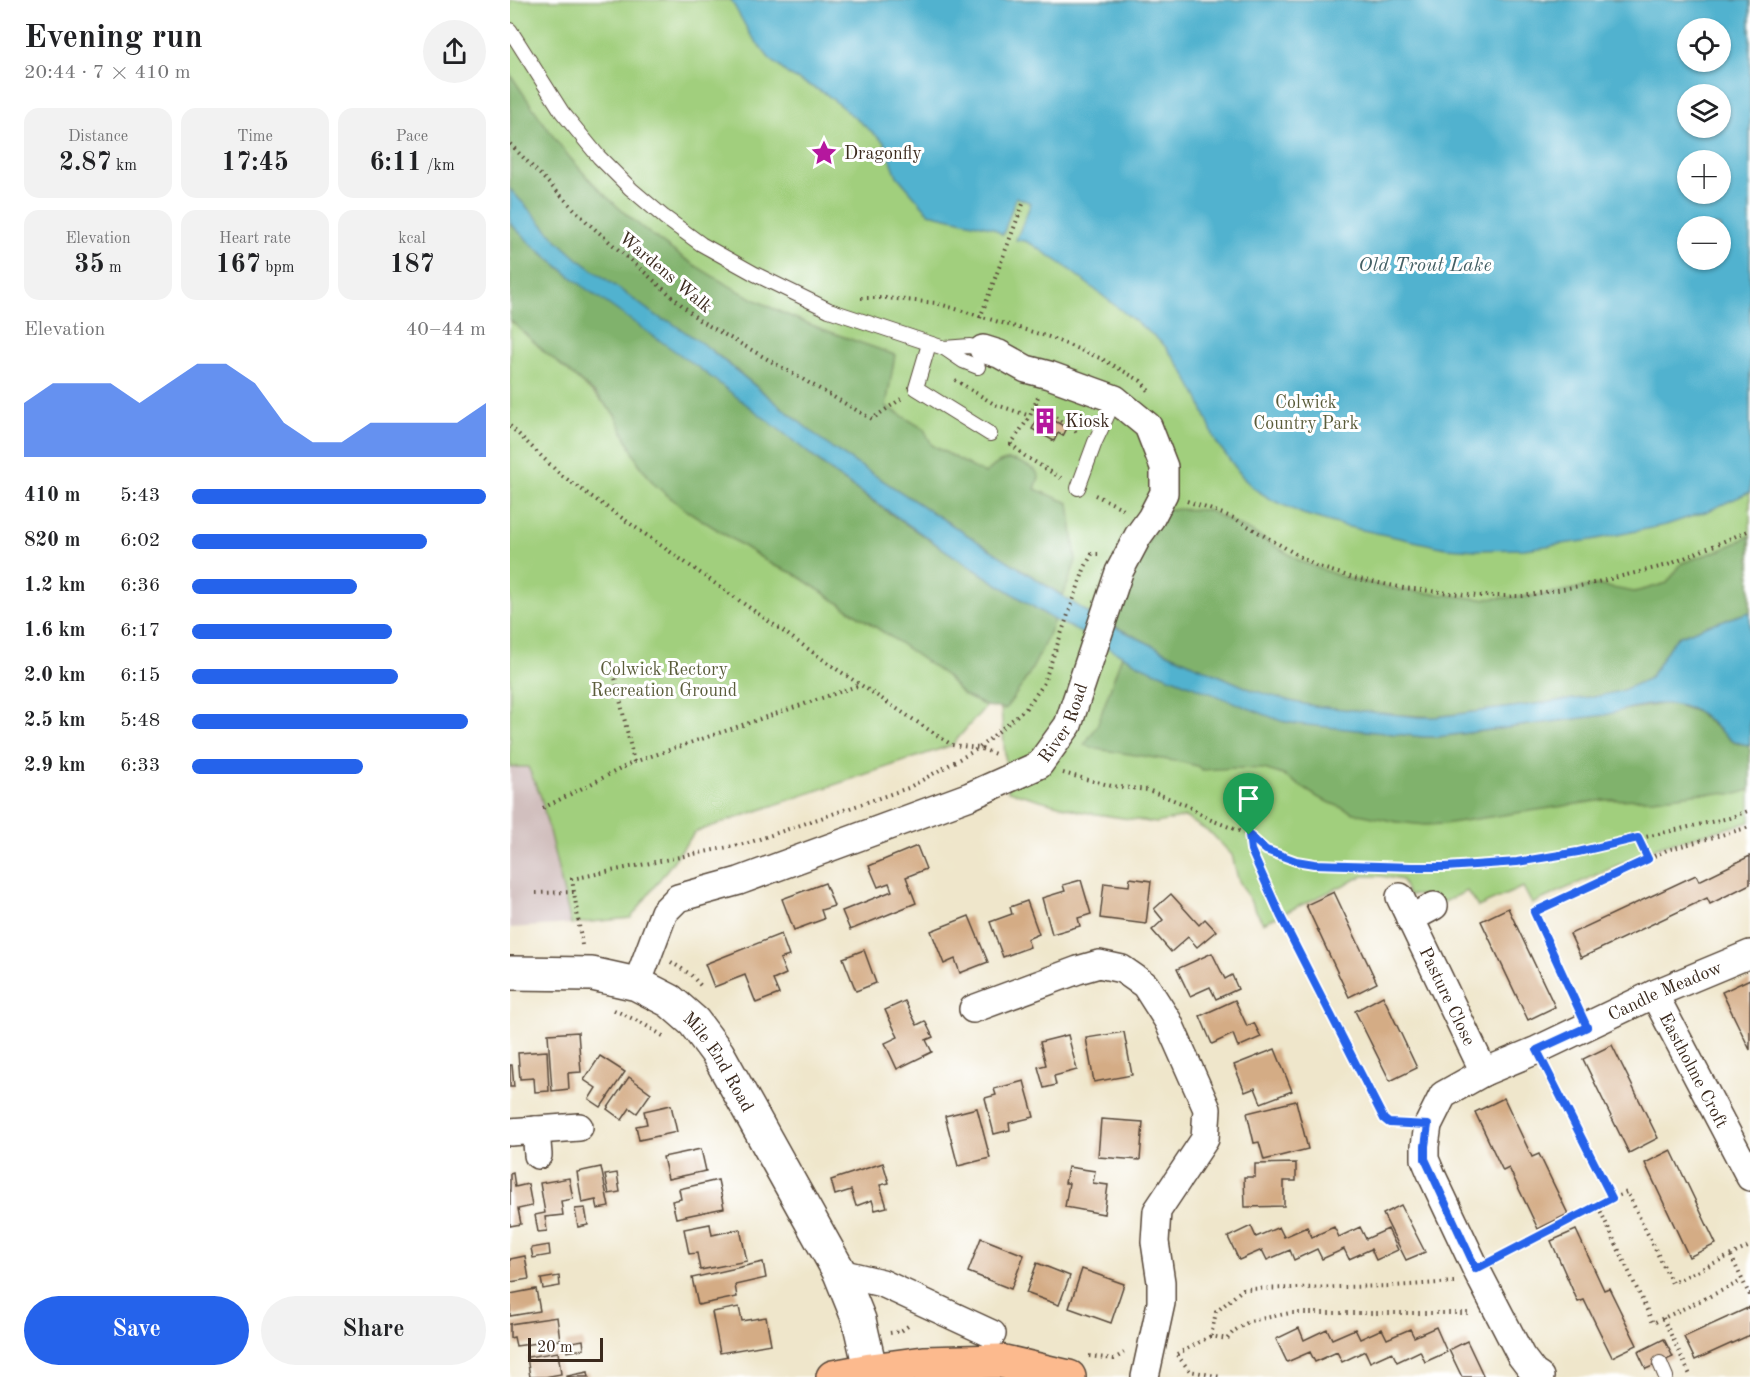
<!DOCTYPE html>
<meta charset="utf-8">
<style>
body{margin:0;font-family:"Old Standard TT",serif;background:#f2f2f2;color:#202124;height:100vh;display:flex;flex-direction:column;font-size:22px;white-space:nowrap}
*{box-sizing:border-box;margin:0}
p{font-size:20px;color:#757577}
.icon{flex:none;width:33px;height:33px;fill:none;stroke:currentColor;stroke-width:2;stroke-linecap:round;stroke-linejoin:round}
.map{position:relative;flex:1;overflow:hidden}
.side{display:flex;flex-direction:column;background:#fff;width:510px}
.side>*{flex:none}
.controls{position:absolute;left:1167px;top:18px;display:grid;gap:12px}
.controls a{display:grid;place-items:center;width:54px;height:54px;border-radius:50%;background:#fff;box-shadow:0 2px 4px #0004;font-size:30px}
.scale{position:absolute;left:18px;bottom:15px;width:75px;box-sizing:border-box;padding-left:6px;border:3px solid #3b2a1e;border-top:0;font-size:16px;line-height:21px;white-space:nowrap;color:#3b2a1e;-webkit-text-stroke:4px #fff;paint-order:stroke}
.pin{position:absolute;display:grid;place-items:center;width:51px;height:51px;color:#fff;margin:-62px -26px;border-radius:50% 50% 50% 0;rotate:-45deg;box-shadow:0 0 6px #0007}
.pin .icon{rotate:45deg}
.round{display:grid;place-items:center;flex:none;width:63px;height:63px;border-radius:32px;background:#f2f2f2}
.head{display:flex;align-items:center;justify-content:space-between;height:102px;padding:0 24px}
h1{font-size:33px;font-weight:700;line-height:45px}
.stats{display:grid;grid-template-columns:repeat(3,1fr);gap:9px;height:102px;padding:6px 24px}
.stats div{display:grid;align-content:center;border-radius:15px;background:#f2f2f2;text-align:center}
.stats b{font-size:26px;font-weight:700}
.stats small{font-size:16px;font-weight:400}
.stats p{font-size:16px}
.chart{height:168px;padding:12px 24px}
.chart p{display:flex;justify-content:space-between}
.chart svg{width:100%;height:108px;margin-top:6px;fill:#2563eb;opacity:.7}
.action{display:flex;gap:12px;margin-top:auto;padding:12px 24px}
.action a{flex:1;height:69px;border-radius:36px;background:#2563eb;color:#fff;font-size:24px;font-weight:700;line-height:69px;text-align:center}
.action a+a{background:#f2f2f2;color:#202124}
ul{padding:0 24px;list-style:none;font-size:20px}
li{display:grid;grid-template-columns:96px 72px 1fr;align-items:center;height:45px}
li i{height:15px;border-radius:8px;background:#2563eb}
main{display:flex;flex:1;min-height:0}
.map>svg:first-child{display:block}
.industrial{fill:#d1bfbe}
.green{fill:#a1cf7d;stroke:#6e7c4e;stroke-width:1.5;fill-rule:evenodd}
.forest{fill:#80b26c;stroke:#5e6e45;stroke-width:1.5}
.water{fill:#51b2cf;stroke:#466e76;stroke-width:1.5;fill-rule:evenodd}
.building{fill:#d4ac85}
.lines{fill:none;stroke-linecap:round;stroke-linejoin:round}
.service-casing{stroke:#564638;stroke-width:16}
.minor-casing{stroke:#564638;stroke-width:30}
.tertiary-casing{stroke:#564638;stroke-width:36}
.primary-casing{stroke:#564638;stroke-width:36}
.path{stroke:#564638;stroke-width:4;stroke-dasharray:1.5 4.5;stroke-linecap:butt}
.service{stroke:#fff;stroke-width:14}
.minor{stroke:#fff;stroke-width:27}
.tertiary{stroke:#fff;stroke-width:33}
.primary{stroke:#fcba8e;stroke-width:33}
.route-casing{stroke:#fff;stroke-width:12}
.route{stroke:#2563eb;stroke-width:8}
.labels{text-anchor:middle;stroke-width:6;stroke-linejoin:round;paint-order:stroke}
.poi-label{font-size:18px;fill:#3b2a1e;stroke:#fff;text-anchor:start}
.street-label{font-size:18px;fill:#3b2a1e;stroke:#fff}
.park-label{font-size:18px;fill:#5a5c3a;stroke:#fff}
.water-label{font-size:20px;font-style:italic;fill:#446065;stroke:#fff}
</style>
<main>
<section class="side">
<div class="head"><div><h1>Evening run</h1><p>20:44 · 7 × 410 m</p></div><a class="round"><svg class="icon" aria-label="share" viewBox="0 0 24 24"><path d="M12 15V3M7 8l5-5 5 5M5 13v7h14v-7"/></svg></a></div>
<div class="stats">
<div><p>Distance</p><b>2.87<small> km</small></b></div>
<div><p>Time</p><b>17:45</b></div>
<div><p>Pace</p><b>6:11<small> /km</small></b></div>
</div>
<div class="stats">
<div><p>Elevation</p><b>35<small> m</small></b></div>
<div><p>Heart rate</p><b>167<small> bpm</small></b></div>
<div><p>kcal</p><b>187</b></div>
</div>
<div class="chart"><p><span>Elevation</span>40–44 m</p>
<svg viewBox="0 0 160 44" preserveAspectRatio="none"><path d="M0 44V22L10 14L20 14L30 14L40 22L50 14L60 6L70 6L80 14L90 30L100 38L110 38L120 30L130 30L140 30L150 30L160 22V44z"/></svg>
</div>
<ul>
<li><b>410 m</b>5:43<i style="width:100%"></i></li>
<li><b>820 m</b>6:02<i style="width:80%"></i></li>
<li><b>1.2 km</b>6:36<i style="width:56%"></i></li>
<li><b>1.6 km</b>6:17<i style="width:68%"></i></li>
<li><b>2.0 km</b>6:15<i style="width:70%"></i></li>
<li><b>2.5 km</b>5:48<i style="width:94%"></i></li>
<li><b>2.9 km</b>6:33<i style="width:58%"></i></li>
</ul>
<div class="action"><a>Save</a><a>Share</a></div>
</section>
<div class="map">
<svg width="1240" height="1377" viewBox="0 0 1240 1377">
<rect width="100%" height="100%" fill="#fff"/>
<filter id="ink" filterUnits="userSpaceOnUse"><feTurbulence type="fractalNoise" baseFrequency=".0167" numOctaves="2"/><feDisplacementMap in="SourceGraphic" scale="12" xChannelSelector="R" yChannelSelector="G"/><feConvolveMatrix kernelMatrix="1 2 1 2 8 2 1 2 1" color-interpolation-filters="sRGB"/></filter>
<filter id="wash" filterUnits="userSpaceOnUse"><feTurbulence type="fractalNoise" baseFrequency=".008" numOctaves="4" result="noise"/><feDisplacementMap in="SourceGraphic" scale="24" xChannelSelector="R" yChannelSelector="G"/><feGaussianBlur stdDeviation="1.35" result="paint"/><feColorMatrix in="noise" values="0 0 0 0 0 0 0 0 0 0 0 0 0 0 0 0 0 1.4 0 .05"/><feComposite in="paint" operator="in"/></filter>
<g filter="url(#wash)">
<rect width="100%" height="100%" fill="#efe6cb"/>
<polygon class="industrial" points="18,766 31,797 61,924 0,928 0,767"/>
<g class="green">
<path d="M0 0H1240V822L1150 846 1022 904 1013 887 968 907 957 891 930 904 925 896 898 895 892 880 871 876H853L753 923 728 879 722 855 702 834 675 817 646 823 573 812 498 791 489 685 0 179ZM1178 28H1210V62H1178ZM1178 94H1210V128H1178ZM1178 160H1210V194H1178ZM1178 226H1210V260H1178Z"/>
<polygon points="0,320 93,402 105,415 128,462 144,484 173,508 263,565 283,573 381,637 436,676 457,697 476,706 442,745 185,832 121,918 61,924 31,797 18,767 0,767"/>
</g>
<g class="forest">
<path d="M0 74C20 103 39 133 61 159 115 222 187 272 262 308 301 327 344 340 385 355L376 406 414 429 422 445 475 474C494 454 504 457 526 471L529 477 525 489 559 503 566 561 553 596 319 446 203 351 159 321 153 320 141 312 68 259 49 242 0 189Z"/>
<path d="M0 223C51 276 114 313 173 356 206 380 238 406 271 430 288 443 303 458 320 471 392 524 469 572 544 620 531 654 518 680 495 709L476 706 453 695 436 676 381 637 283 573 263 565 173 508 144 484 128 462 105 415 86 394 37 354 0 320Z"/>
<polygon points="657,509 697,510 742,532 792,562 835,578 890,590 972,599 1027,596 1086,585 1124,592 1136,589 1157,583 1172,563 1213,549 1240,536 1240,612 1198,625 1168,637 1159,647 1140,678 1111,691 1095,695 925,717 877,714 804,706 774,700 742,690 662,655 602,625 627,561"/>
<polygon points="612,655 635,667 775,722 914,737 927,737 1095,715 1112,710 1160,703 1185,711 1225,743 1240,745 1240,790 1227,794 1191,793 1143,799 1094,800 933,824 915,825 887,822 844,813 809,798 773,775 754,769 725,768 692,770 687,766 671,762 587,749 574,745 587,726"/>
</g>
<g class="water">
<path d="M221 0H1240V492L1198 511 1156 525 1082 540 1014 549 966 550 936 548 834 526 793 514 762 500 746 490 735 480 706 442 688 398 672 369 654 345 644 336 556 267 523 245 515 241 506 240 521 203 506 197 493 235 483 228 476 226 419 213 387 176 374 142 316 94 279 75 259 58 240 34ZM1178 28H1210V62H1178ZM1178 94H1210V128H1178ZM1178 160H1210V194H1178ZM1178 226H1210V260H1178Z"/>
<path d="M0 189 49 242 68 259 138 310 153 320 159 321 197 347 319 446 585 617 662 655 742 690 784 702 804 706 909 717H925L1088 696 1111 691 1140 678 1159 647 1168 637 1198 625 1240 612V745C1217 743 1211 730 1194 716 1167 695 1124 706 1095 715L927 737H914L787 724 771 721 634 667 558 626 544 620 444 556 326 475 271 431 189 368 75 288 19 242 0 223Z"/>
</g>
<g id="blocks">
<g class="building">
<polygon points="531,413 557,428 553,436 548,433 544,441 522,429"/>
<polygon points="407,846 416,869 396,877 406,903 340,930 332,911 382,891 379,883 368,887 359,866"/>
<polygon points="1240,856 1240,884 1200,904 1197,898 1071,958 1060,934 1186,875 1189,881"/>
<polygon points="620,878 641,881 636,924 590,918 594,883 619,886"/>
<polygon points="571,880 581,914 568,918 570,926 542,934 532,898 555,891 553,885"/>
<polygon points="315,883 324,906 311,910 314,919 284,930 272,899"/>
<polygon points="824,892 867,983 839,997 796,905"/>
<polygon points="661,894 689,925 695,919 706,931 687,947 678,937 661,952 642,930 653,920 644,909"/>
<polygon points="517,901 529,934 517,939 520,947 493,957 480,922 502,914 500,907"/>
<polygon points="998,908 1045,1007 1018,1020 971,921"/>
<polygon points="459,916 478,962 450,973 445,959 434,964 421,931"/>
<polygon points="271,934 279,956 270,959 276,974 263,980 269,994 246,1003 235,975 204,987 195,964"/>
<polygon points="354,950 366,983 346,991 333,958"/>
<polygon points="702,953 715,979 722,975 728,989 706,999 700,987 680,996 667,969"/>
<polygon points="1240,979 1240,1050 1212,992"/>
<polygon points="873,996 907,1068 880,1081 845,1011"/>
<polygon points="725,1000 737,1026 744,1023 751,1037 728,1047 723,1034 702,1044 690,1016"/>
<polygon points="395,1001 407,1025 415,1021 423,1037 416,1040 422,1052 387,1069 375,1043 388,1037 375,1010"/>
<polygon points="68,1032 71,1072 58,1073 59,1089 42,1091 38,1034"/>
<polygon points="614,1032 622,1075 584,1082 576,1038"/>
<polygon points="558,1035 567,1070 544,1076 546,1085 534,1088 528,1067 536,1065 530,1042"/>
<polygon points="1102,1045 1148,1138 1119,1153 1073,1059"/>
<polygon points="765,1049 782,1091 751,1103 745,1088 735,1092 724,1065"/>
<polygon points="37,1051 39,1091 25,1092 24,1078 10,1079 8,1053"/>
<polygon points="90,1056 115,1072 91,1107 79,1099 86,1088 74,1080"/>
<polygon points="0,1065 2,1065 4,1087 0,1087"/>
<polygon points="119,1077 141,1093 127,1113 120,1108 112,1120 97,1109"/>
<polygon points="514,1081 524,1117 499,1123 500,1130 484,1134 475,1098 486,1095 484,1089"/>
<polygon points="994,1098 1022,1157 1029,1154 1058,1214 1028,1229 999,1168 993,1171 965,1112"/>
<polygon points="786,1101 798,1149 754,1160 749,1142 744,1143 737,1113"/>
<polygon points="161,1105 167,1132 129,1140 126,1126 137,1124 134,1111"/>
<polygon points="467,1108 480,1158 448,1166 435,1116"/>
<polygon points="591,1119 633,1122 630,1160 588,1157"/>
<polygon points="191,1149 196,1171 158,1179 153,1157"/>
<polygon points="1161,1150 1206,1244 1179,1257 1135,1163"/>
<polygon points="373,1163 379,1183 370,1185 377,1207 365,1210 362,1200 346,1206 341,1190 325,1195 321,1180"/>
<polygon points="786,1163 786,1181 774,1181 774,1206 735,1207 734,1177 745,1177 745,1164"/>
<polygon points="91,1167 99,1207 88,1209 86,1200 72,1203 67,1172"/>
<polygon points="558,1167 585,1171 583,1183 598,1185 594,1214 555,1207 559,1183 555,1183"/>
<polygon points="3,1173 5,1187 18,1184 22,1206 8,1209 11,1224 0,1226 0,1174"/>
<polygon points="107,1173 110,1192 99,1194 95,1175"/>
<polygon points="59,1178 63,1199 51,1201 53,1215 35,1217 37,1231 28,1232 25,1215 35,1213 30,1183"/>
<polygon points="208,1180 214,1208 166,1218 162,1201 171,1199 169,1189"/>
<polygon points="891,1205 915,1252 896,1260 873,1214"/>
<polygon points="75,1208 78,1225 68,1227 65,1209"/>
<polygon points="200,1224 202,1235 230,1229 237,1261 190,1270 187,1253 179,1254 174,1229"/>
<polygon points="741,1226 746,1237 769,1227 774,1237 797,1227 802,1237 824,1227 829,1237 850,1227 856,1239 878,1229 888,1250 866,1260 861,1249 839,1259 834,1249 812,1259 807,1249 784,1260 780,1250 757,1260 752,1250 729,1260 718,1237"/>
<polygon points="1066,1230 1094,1290 1099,1288 1127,1345 1102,1357 1074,1300 1068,1302 1041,1241"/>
<polygon points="471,1238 514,1255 501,1289 458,1272"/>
<polygon points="39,1245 40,1255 23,1258 21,1248"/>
<polygon points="15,1256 19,1279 0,1282 0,1259"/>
<polygon points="253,1262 256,1278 225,1285 227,1297 188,1305 182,1278"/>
<polygon points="527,1263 560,1276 549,1305 516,1293"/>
<polygon points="572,1269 614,1284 601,1323 559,1308"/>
<polygon points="49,1276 50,1286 33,1289 31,1279"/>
<polygon points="26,1289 30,1311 0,1316 0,1294"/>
<polygon points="229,1307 232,1321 256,1317 261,1344 210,1353 202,1312"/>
<polygon points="1240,1307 1240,1335 1185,1360 1174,1337"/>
<polygon points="47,1317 50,1340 6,1346 4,1337 0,1338 0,1324"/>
<polygon points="926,1327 937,1352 915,1362 910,1351 887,1362 882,1352 860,1362 855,1351 832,1362 827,1352 805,1362 800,1352 777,1362 766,1339 789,1328 794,1340 817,1329 822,1339 845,1329 850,1339 872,1329 877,1339 900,1329 904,1337"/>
<polygon points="1154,1339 1163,1357 1136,1369 1128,1352"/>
<polygon points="73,1340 74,1349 57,1352 55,1343"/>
<polygon points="957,1341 974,1377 952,1377 939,1350"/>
<polygon points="48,1352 51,1374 35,1377 20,1377 17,1357"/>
<polygon points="78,1372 79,1377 57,1377 57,1376"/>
</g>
</g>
</g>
<g filter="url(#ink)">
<use href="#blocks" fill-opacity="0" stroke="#564638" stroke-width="1.5"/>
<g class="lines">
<g class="service-casing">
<g id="service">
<polyline points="0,30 52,112 89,157 121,189 154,217 191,244 245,274 319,310 434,348 460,346 473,349"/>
<polyline points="419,344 406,388 480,434"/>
<polyline points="434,348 453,361 468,367"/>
<polyline points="568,488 585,442 605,399"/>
<polyline points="1150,1363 1156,1377"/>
</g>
</g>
<g class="minor-casing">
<g id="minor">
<path id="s1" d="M890 897 974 1072"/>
<polyline points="900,919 924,906"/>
<path id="s2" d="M127 984 154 912 168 898 229 881 460 796 529 765 558 725 609 572 628 536 641 518 654 493V467L638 426 605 399 539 375 516 369 489 354 473 349"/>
<path id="s3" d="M1144 994 1240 1177"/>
<polyline points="463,1009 568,970 589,964 612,969 635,985 658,1021 697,1109 695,1139 647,1211 645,1242 651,1282 651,1303 635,1377"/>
<polyline points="26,1130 28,1155"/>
<polyline points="0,1132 69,1127"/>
<polyline points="330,1273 372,1283 482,1334"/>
<path id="s4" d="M1030 1377 1024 1373 1011 1356 966 1269 923 1178 915 1159V1146L918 1125 933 1095 974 1072 1027 1050 1144 994 1240 954"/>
</g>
</g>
<g class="tertiary-casing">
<g id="tertiary">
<path id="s5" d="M0 973 82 974 127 984 160 1001 184 1022 208 1054 330 1273 349 1320 362 1377"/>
</g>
</g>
<g class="primary-casing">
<polyline id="primary" points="323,1377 361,1370 414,1363 490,1361 559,1377"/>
</g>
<g class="path">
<polyline points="0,144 78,223 189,320 362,419 391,399"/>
<polyline points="351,298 376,298 426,303 539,337 592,359 631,381 639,391"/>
<polyline points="470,318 513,204"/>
<polyline points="445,380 484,404 520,416"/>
<polyline points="528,397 520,416 501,444 515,456 551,478"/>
<polyline points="526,403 569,434"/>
<polyline points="0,426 51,475 328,670 442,745 469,748 488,755"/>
<polyline points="585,495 616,510"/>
<polyline points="677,501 724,518 806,566 844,578 894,588 967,596 1013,596 1075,585 1158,565 1240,530"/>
<polyline points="124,762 350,685"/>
<path d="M553 773 602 786 638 790 676 805 699 819 739 835 756 850 786 861 804 864C872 866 941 871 1009 862 1079 852 1149 833 1219 818L1240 810"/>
<polyline points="33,808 124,762 104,673"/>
<polyline points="739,835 741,850 772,917 874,1119 879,1123 892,1123"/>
<polyline points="1128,838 1138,859"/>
<polyline points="26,893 64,892"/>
<polyline points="72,945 62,879 238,843 398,788 469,748 516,708 533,685 575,567 582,554 591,554"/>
<polyline points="161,962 180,974 192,987"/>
<polyline points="1067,1004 1024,912 1157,850 1240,827"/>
<polyline points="104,1010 132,1023 153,1036"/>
<polyline points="1038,1071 1102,1198 1117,1192 1162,1283 1240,1246"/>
<polyline points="1088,1206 1143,1323 1232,1281"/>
<polyline points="1221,1256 1239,1294 1240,1294"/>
<polyline points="988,1258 1102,1198"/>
<polyline points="944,1282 884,1286 733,1289 706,1312 701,1336 717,1339 724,1331 740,1321 780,1313 960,1313"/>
<polyline points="1153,1318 1181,1377"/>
<polyline points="380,1333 391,1331 401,1324"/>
<polyline points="667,1354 701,1336"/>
<polyline points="667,1355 680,1371 711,1377"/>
<polyline points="579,1356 604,1359 614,1353"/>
</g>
<use href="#service" class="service"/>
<use href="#minor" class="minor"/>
<use href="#tertiary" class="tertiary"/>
<use href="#primary" class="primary"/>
</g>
</g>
<g class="lines" filter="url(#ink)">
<g class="route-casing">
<polygon id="route" points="739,835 756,850 786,861 804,864 902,867 936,867 1007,862 1068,852 1128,838 1138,859 1024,912 1077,1027 1027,1050 1102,1198 966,1269 915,1159 915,1146 918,1125 879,1123 874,1119 771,917 741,850"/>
</g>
<use href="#route" class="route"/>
</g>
<defs>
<g id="sight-bare" transform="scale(2.07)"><path d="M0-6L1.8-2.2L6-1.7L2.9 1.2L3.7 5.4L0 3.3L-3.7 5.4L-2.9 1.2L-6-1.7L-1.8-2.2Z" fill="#b5179e" stroke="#fff" stroke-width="2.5" paint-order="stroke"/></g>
<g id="building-bare" transform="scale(2.07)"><path d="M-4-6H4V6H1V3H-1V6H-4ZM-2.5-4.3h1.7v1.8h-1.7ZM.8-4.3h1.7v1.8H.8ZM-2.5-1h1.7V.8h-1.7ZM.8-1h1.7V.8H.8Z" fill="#b5179e" stroke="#fff" stroke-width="2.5" paint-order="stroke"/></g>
</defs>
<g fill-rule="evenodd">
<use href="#sight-bare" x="314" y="153"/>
<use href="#building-bare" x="535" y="421"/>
</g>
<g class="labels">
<g class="poi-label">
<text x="334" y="159">Dragonfly</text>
<text x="555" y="427">Kiosk</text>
</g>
<g class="street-label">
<text transform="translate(156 272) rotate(40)" y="6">Wardens Walk</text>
<text dy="6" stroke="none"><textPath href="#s2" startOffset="531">River Road</textPath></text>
<text dy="6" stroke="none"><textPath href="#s4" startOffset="561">Candle Meadow</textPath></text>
<text dy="6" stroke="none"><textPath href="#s1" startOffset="110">Pasture Close</textPath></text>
<text dy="6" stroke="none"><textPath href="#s5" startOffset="244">Mile End Road</textPath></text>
<text dy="6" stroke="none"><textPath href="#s3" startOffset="86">Eastholme Croft</textPath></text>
</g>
<g class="park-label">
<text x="796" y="408">Colwick<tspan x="796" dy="21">Country Park</tspan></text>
<text x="154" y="675">Colwick Rectory<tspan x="154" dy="21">Recreation Ground</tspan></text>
</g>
<g class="water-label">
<text x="915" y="271">Old Trout Lake</text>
</g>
</g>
</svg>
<div class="controls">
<a><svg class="icon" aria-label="locate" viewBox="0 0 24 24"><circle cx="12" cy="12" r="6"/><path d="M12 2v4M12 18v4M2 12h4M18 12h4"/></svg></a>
<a><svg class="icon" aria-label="layers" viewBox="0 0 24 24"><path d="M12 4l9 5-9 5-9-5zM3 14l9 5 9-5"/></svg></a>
<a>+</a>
<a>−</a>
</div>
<div class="scale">20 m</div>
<div class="pin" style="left:739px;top:835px;background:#1e9e55"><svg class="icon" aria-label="arrive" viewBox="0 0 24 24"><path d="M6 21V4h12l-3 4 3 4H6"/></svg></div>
</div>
</main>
